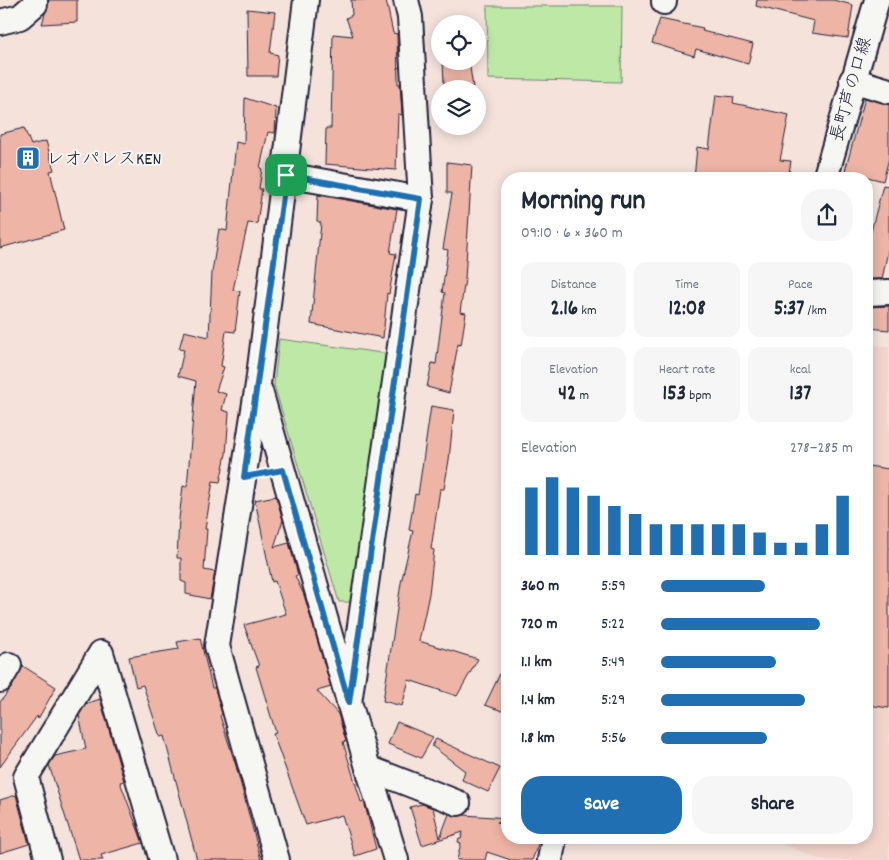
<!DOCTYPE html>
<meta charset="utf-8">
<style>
body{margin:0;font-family:Dekko,"Klee One",sans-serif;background:#f6f6f7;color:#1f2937;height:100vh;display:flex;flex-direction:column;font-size:19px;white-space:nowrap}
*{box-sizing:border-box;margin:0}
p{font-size:16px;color:#747a83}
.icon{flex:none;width:28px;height:28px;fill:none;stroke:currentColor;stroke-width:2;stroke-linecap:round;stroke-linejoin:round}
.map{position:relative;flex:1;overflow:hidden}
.sheet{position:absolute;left:501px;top:172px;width:372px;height:672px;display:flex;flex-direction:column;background:#fff;border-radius:20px;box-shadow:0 2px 12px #0003}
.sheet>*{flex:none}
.controls{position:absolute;left:431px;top:15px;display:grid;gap:10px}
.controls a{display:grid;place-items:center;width:55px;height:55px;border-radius:50%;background:#fff;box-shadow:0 2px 12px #0003;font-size:25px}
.pin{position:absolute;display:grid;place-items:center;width:42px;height:42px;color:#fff;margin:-21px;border-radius:10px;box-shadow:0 2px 8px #0006}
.round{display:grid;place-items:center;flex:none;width:52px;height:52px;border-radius:20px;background:#f6f6f7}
.summary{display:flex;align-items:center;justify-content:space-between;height:85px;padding:0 20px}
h1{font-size:28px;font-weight:800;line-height:38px}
.figures{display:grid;grid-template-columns:repeat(3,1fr);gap:8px;height:85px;padding:5px 20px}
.figures div{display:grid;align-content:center;border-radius:12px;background:#f6f6f7;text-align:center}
.figures b{font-size:21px;font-weight:800}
.figures small{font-size:14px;font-weight:400}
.figures p{font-size:14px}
.chart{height:140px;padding:10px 20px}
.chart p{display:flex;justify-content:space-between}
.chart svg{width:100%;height:90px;margin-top:5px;stroke:#1f6fb2;stroke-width:6}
.primary-button{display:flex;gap:10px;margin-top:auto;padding:10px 20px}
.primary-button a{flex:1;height:58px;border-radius:20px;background:#1f6fb2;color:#fff;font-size:20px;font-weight:800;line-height:58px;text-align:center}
.primary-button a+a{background:#f6f6f7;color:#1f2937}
ul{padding:0 20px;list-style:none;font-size:16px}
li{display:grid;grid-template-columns:80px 60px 1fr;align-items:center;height:38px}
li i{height:12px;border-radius:6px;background:#1f6fb2}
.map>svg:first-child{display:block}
.built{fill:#f2d4cb}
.green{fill:#bee8a5;stroke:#708570}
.building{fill:#eeb5a6;stroke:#22223b}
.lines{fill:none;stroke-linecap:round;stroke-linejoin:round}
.minor-casing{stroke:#22223b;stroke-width:28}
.minor{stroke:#f6f6f2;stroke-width:24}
.route-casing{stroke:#fff;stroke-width:10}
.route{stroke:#1f6fb2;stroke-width:6}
.labels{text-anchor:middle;stroke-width:4;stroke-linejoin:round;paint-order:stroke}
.street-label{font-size:18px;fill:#22223b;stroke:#f6f6f2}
.poi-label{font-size:18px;fill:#22223b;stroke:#f6f6f2;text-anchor:start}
</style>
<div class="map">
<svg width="889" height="860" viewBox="0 0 889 860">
<rect width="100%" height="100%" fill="#f4e2db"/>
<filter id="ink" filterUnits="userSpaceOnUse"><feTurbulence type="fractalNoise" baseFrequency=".02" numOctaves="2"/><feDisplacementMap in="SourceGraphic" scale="10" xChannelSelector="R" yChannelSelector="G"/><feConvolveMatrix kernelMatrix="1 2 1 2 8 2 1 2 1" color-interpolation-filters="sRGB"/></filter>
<g filter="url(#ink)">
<polygon class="built" points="868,344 889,347 889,860 821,860 771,839 868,839"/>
<g class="green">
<polygon points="487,6 622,6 621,82 488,79"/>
<polygon points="279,339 389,354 354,602 339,602 274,385"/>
</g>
<g class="building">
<polygon points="49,0 77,0 77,22 42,24"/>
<polygon points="351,0 386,0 393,33 397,34 398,84 400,84 402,115 398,114 396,170 325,164 326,128 331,128 333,34 353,36 346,18 352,15"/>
<polygon points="757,0 833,0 853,5 848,38 812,33 814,21 756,6"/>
<polygon points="247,9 275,12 270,53 278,55 276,76 248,76"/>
<polygon points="660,19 703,28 702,31 753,44 748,64 696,49 694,56 652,43"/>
<polygon points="443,61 469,61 473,87 444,84"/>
<polygon points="716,95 734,97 733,103 789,115 780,160 791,161 788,179 694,179 697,147 709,149"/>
<polygon points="245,98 276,108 275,133 268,132 260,168 262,169 259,189 262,189 257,224 248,223 233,290 240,291 235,332 226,331 221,366 224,367 216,391 226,394 222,410 229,412 226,454 220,482 213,481 205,529 207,529 204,570 215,572 210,599 186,594 186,583 181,581 181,558 177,558 179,519 183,486 187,487 196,381 178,376 184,350 179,349 184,331 209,337 212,272 219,229 227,231 236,142 244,144"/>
<polygon points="865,98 889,104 889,158 883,181 845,171"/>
<polygon points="24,128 31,145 46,141 54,170 50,171 64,230 0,248 0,134"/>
<polygon points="447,162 472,165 465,279 460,312 466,313 461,345 458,344 449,393 427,387 432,363 436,364 445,293 442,292 448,250 443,249 452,193 447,193"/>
<polygon points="883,185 889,186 889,246 882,279 868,279 868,243"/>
<polygon points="318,195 397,209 390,253 396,254 389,294 387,293 383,338 311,324 321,223 317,221"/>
<polygon points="889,306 889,330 869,328 871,309 868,307"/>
<polygon points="431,406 454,410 449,460 444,489 440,489 431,549 434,550 429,594 419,641 478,659 457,696 409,680 402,706 383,701 401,583 413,531 409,530 415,494 418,495"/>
<polygon points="868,466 889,469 889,708 868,705"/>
<polygon points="276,496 283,520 274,547 289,543 298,575 295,576 304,595 331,687 317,691 338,714 346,741 343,742 361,802 364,801 376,849 355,856 342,815 306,825 273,734 276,733 256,667 259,666 244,625 286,614 275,581 272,582 255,500"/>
<polygon points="200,638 212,688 215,688 222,714 220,716 236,766 261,860 197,860 164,736 160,737 143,685 136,687 129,657 179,649 177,642"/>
<polygon points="508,657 508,713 485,705"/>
<polygon points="23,666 56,687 38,719 37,716 0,767 0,702 12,687"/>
<polygon points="100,699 124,781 120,782 143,843 101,855 103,860 79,860 49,765 55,756 86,749 79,715 86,704"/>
<polygon points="397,722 433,737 421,758 388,744"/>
<polygon points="436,739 500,768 488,792 462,780 465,771 432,746"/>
<polygon points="16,795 29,844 0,853 0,800"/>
<polygon points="422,804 433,808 440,838 449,814 508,818 497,822 508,826 508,839 540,839 532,860 511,860 487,852 485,860 457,860 461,843 458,842 459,839 461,839 463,832 422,845 410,807"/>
</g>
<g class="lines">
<g class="minor-casing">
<g id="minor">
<polyline points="664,2 664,0"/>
<polyline points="0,22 20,17 35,4 35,0"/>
<polyline points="852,80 889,91"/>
<polyline points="286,175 421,199"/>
<polyline points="825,179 877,0"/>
<polyline points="868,293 889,292"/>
<polyline points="260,391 368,768 396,860"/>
<polyline points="0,680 9,665"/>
<polyline points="349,703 421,199 410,17 406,0"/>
<polyline points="368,768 458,803"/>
<polyline points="48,860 26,777 101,653 162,860"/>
<polyline points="277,860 217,646 258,384 306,0"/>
<polyline points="550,860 554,839"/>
</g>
</g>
<use href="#minor" class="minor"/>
</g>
</g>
<g class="lines" filter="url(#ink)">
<g class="route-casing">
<polygon id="route" points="286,175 421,199 349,703 283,470 244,477"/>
</g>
<use href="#route" class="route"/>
</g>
<defs>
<g id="building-square" transform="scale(1.25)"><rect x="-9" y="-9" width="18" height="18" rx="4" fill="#1f6fb2" stroke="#f6f6f2"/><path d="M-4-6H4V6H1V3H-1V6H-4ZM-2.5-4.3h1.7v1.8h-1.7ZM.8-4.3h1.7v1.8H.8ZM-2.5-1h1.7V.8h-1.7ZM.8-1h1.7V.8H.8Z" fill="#fff"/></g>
</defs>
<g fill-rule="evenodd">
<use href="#building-square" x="28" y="158"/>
</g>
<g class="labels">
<g class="street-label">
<text transform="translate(850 89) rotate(-74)" y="6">長町芦の口線</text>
</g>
<g class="poi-label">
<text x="46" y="164">レオパレスKEN</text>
</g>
</g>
</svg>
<div class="controls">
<a><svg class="icon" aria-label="locate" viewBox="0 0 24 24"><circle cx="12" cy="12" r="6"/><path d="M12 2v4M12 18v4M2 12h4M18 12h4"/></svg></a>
<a><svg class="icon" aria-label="layers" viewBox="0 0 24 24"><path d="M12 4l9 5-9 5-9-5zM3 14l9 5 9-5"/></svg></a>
</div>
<div class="pin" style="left:286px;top:175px;background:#1e9e55"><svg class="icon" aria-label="arrive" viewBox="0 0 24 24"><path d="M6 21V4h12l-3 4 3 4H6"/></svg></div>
<section class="sheet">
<div class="summary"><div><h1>Morning run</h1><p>09:10 · 6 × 360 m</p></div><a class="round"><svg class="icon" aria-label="share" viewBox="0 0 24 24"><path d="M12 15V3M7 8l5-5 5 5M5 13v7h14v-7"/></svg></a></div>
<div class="figures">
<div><p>Distance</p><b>2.16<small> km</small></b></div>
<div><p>Time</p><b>12:08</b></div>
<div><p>Pace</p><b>5:37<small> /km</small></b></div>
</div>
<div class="figures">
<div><p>Elevation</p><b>42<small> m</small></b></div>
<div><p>Heart rate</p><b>153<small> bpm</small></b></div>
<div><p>kcal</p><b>137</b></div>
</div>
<div class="chart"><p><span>Elevation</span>278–285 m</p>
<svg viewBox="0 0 160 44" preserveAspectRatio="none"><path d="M5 44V11M15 44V6M25 44V11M35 44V15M45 44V20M55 44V24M65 44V29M75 44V29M85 44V29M95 44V29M105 44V29M115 44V33M125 44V38M135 44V38M145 44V29M155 44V15"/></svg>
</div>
<ul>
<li><b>360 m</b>5:59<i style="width:54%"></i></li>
<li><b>720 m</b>5:22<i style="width:83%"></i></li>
<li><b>1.1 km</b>5:49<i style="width:60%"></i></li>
<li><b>1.4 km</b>5:29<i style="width:75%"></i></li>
<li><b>1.8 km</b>5:56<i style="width:55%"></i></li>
</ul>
<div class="primary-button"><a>Save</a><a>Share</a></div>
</section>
</div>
